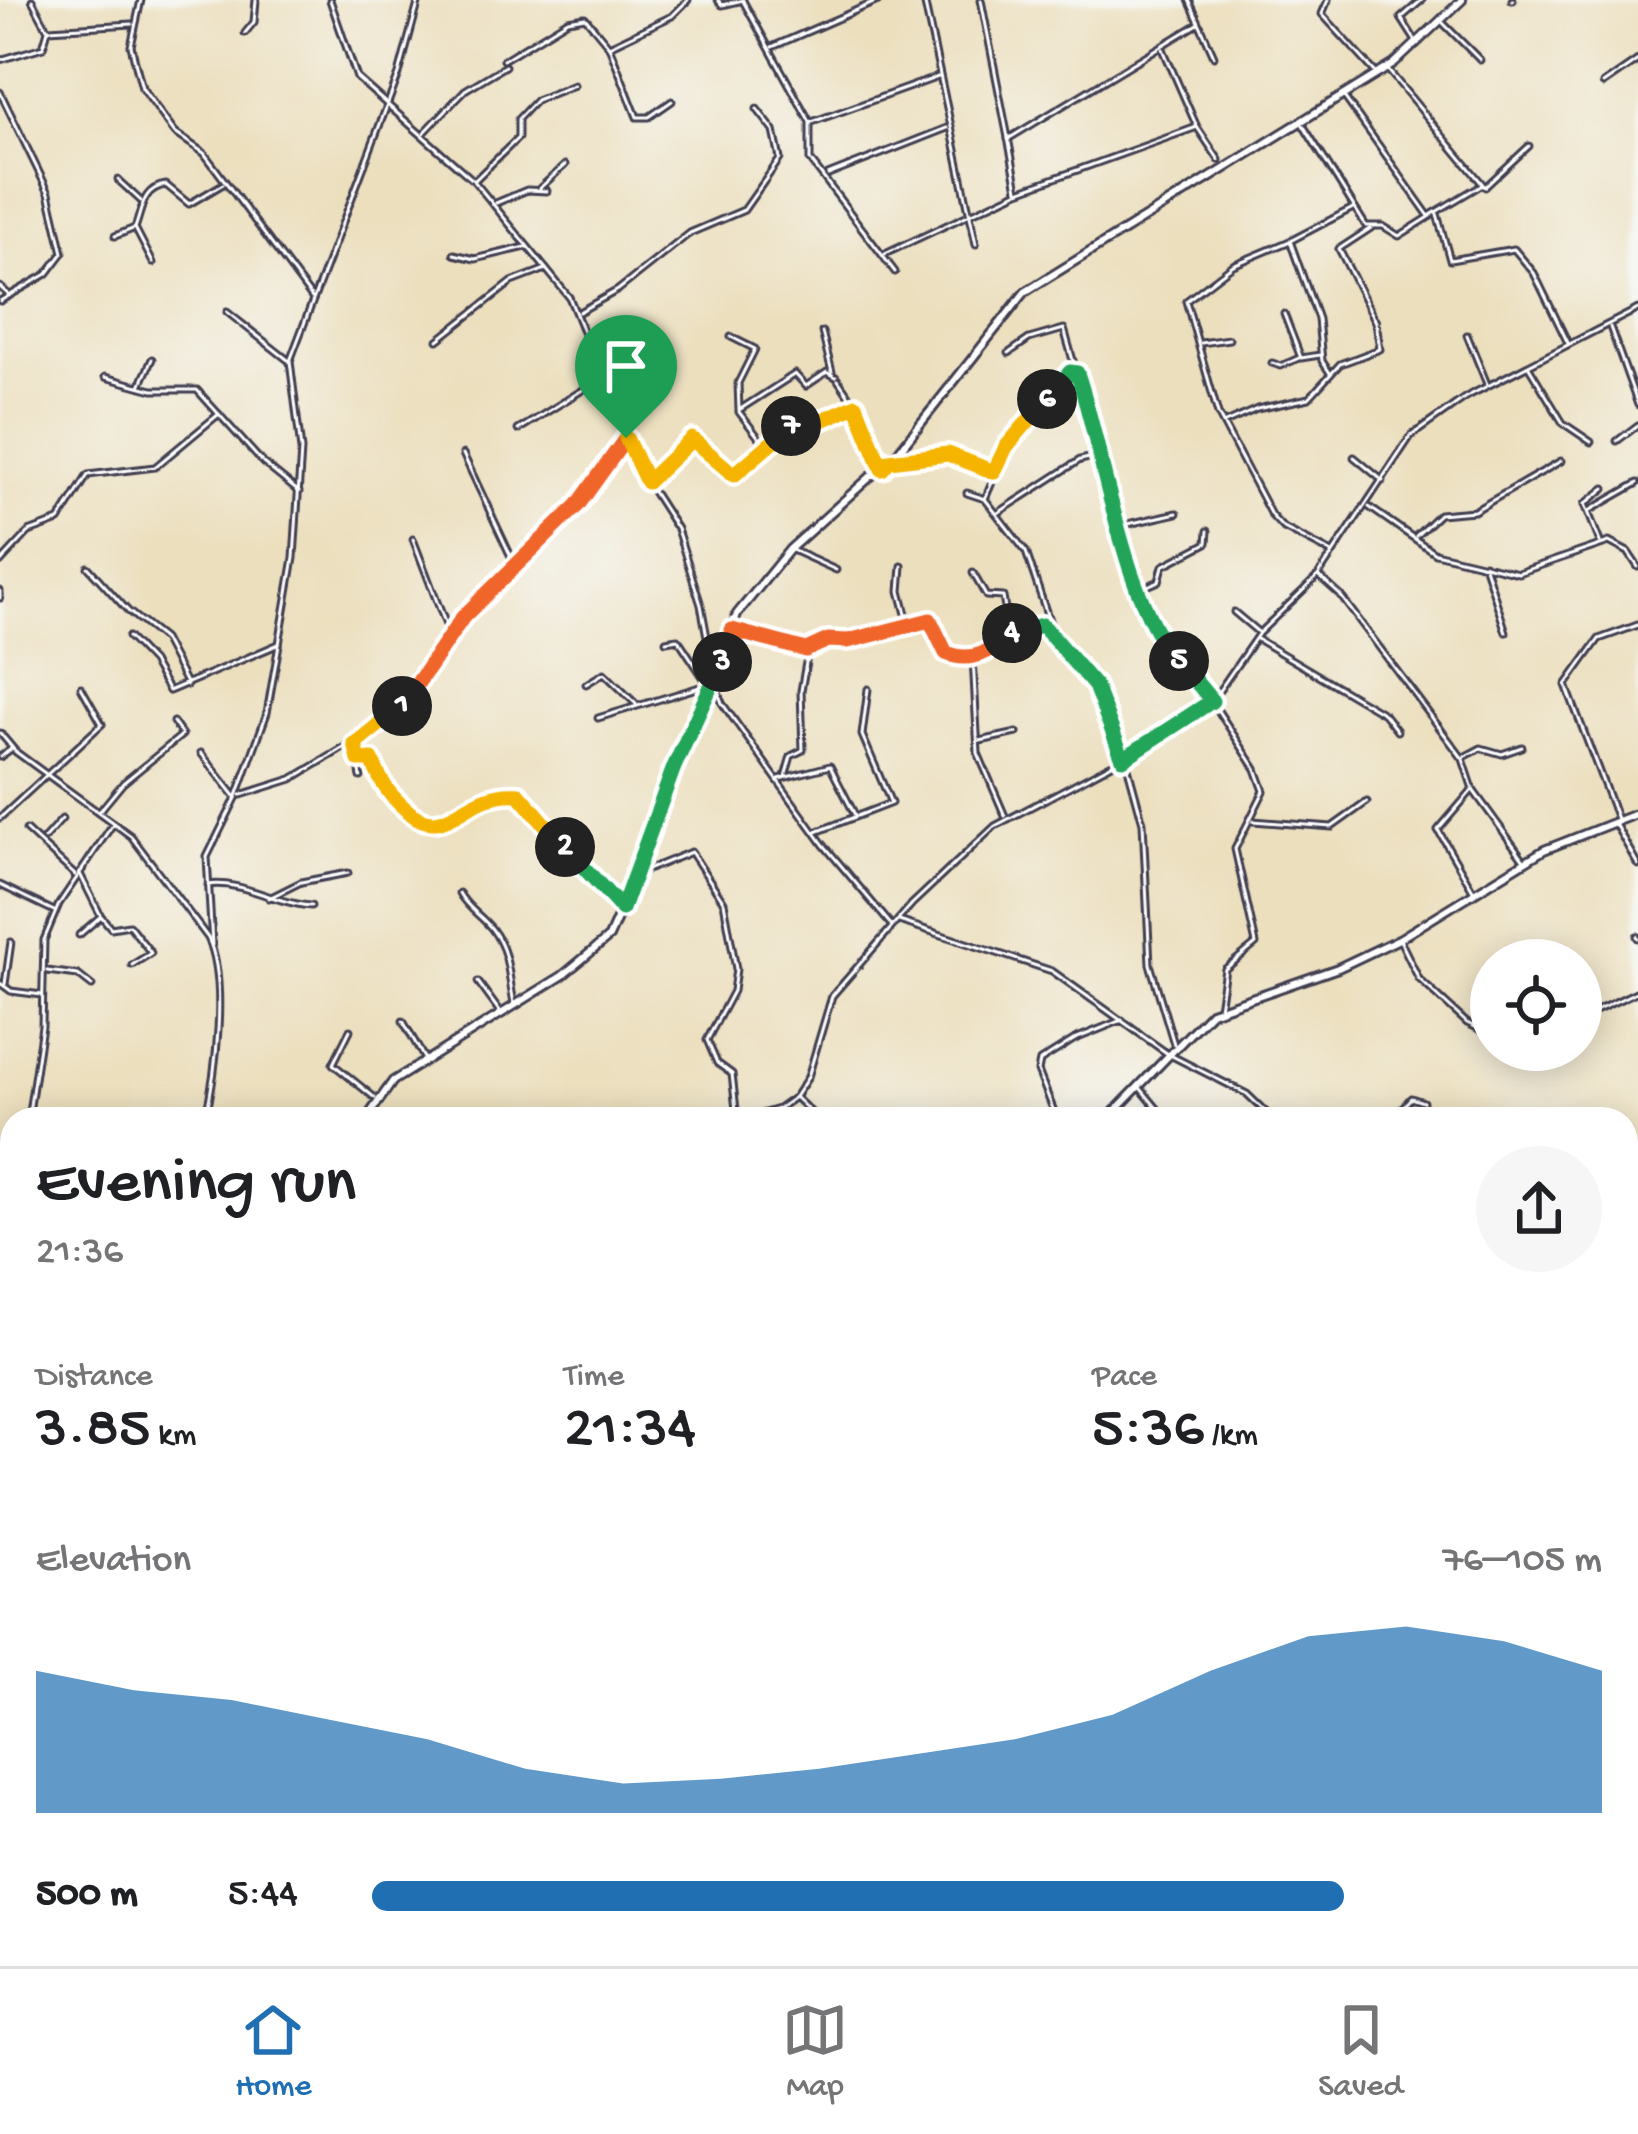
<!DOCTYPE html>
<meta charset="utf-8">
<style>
body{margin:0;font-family:"Gochi Hand",sans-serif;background:#f6f6f6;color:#202124;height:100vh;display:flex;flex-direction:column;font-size:45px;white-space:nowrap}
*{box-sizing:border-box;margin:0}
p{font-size:39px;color:#757577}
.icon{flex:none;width:66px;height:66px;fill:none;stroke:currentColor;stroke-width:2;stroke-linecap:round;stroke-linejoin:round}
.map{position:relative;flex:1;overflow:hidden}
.details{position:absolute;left:0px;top:1107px;width:1638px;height:861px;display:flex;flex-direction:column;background:#fff;border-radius:36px 36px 0 0;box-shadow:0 6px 30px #0003}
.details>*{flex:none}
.buttons{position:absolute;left:1470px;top:939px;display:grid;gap:24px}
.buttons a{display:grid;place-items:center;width:132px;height:132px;border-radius:50%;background:#fff;box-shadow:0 6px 30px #0003;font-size:60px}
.pin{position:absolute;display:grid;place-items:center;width:102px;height:102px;color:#fff;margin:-123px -51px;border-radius:50% 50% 50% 0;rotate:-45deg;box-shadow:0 0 12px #0007}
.pin .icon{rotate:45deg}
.km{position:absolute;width:60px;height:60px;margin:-30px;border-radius:50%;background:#222;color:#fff;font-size:33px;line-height:60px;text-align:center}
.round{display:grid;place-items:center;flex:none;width:126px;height:126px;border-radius:63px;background:#f6f6f6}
.head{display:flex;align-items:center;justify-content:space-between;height:204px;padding:0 36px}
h1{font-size:66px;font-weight:600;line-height:90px}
.metrics{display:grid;grid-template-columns:repeat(3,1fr);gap:18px;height:204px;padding:12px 36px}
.metrics div{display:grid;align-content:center}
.metrics b{font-size:60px;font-weight:600}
.metrics small{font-size:33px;font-weight:400}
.metrics p{font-size:33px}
.chart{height:336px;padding:24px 36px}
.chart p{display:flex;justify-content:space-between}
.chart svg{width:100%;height:216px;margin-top:12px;fill:#1f6fb2;opacity:.7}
ul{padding:0 36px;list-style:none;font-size:39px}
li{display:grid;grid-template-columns:192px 144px 1fr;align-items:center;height:90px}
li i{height:30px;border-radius:15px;background:#1f6fb2}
.menu{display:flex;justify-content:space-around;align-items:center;height:168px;border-top:3px solid #e0e0e0;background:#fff;font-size:33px;color:#757577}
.menu a{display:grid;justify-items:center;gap:6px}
.menu .current{color:#1f6fb2}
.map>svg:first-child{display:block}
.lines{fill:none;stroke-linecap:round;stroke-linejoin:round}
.minor-casing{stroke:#403e4f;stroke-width:9}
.tertiary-casing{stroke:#403e4f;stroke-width:12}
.secondary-casing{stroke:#403e4f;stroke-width:14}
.minor{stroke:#fff;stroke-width:3}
.tertiary{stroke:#fff;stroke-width:6}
.secondary{stroke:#fee5c5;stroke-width:8}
.split-1-casing{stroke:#fff;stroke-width:24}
.split-2-casing{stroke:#fff;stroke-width:24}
.split-3-casing{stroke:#fff;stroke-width:24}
.split-4-casing{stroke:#fff;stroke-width:24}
.split-5-casing{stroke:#fff;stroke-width:24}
.split-6-casing{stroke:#fff;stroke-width:24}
.split-7-casing{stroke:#fff;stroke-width:24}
.split-8-casing{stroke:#fff;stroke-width:24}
.split-1{stroke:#f0652b;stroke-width:15}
.split-2{stroke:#f5b400;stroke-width:15}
.split-3{stroke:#22a559;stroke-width:15}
.split-4{stroke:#f0652b;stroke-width:15}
.split-5{stroke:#22a559;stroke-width:15}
.split-6{stroke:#22a559;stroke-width:15}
.split-7{stroke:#f5b400;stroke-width:15}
.split-8{stroke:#f5b400;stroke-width:15}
</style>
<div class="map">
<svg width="1638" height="1966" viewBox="0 0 1638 1966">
<rect width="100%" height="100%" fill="#f6f6f2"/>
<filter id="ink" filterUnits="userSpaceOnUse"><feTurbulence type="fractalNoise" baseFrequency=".00833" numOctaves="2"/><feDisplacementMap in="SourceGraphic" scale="24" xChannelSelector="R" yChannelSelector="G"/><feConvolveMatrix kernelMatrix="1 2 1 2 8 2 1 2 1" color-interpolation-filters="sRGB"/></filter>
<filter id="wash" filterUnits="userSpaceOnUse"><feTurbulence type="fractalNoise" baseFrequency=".004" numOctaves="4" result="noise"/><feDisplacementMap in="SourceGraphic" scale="48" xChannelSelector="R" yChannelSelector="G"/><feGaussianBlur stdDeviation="2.7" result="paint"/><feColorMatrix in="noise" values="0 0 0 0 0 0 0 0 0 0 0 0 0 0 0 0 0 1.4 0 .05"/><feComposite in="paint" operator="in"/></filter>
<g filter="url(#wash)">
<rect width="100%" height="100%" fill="#ecdfbe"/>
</g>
<g filter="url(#ink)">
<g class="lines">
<g class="minor-casing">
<g id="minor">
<polyline points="32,0 47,28"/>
<polyline points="141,0 131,46 142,88 175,133 204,153 312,298"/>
<polyline points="330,0 357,78 474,181 569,297 641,473 677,529 701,605 714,674"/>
<polyline points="718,0 722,5 743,0"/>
<polyline points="924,0 976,244"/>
<polyline points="981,0 1018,189"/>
<polyline points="1189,0 1214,56"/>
<polyline points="1328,0 1322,14 1375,72"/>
<polyline points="1512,0 1513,0"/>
<polyline points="743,1 810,122 810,160 895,272"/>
<polyline points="1443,23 1480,60"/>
<polyline points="49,29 132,24"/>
<polyline points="245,33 254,22 256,0"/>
<polyline points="1417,43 1401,18 1422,0"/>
<polyline points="609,46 672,16 688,0"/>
<polyline points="772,47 880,0"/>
<polyline points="1163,49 1197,127 1219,160"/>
<polyline points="0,60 43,47 48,30"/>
<polyline points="503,60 568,20 585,17 609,46 637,117 649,117 672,101"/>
<polyline points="1388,70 1485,187 1529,146"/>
<polyline points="1603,84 1638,60"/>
<polyline points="0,92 49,193 63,253 47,274 0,301"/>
<polyline points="1345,98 1429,216 1481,185"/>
<polyline points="812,122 938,77"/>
<polyline points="1303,125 1366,226 1383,226 1399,236 1431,216"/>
<polyline points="424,133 465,90 505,66"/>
<polyline points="1008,139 1198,24"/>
<polyline points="828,175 947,128"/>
<polyline points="118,180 141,201"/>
<polyline points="475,180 518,138 518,119 536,100 574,85"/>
<polyline points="540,188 565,165"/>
<polyline points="496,203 527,190 547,191"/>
<polyline points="1437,214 1450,260 1514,249 1534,273 1568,343"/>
<polyline points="135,228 153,263"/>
<path d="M115 236 135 228C142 210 142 188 166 185L189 204 223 184"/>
<polyline points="1290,241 1233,265 1186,301 1218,414 1271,515 1282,527 1332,553"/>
<polyline points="454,254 475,259 526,247"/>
<polyline points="885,254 1019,191 1197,127"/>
<polyline points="0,287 8,294"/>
<polyline points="227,312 288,360"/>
<polyline points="579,312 618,290 690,233 744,210 780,159 774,131 757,109"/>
<polyline points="1284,314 1301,358 1320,355"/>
<polyline points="1610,327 1638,405"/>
<polyline points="822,332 832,372"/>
<polyline points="1467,335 1487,384"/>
<polyline points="731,337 755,349 738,383 739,410 795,374 806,386 827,372 836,377"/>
<polyline points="438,340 512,282 546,269"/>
<polyline points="1201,343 1229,339"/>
<polyline points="1009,353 1029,339 1064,329 1076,371"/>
<polyline points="1272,363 1281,366 1299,358"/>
<polyline points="1529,367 1563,423 1591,442"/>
<polyline points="1330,373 1322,361 1318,319 1290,241 1353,208"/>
<polyline points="105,377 153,390 197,390 263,463 299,492"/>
<polyline points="838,380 866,421 882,467"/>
<polyline points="140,386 152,359"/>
<polyline points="739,412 766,447"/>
<polyline points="1225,423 1257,409 1309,398 1340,364 1380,349 1376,322 1339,249 1371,228"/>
<polyline points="518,430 602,378"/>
<polyline points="1617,441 1638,425"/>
<polyline points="463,454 515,565"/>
<polyline points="1354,457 1383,481"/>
<polyline points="893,461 948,454 992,471"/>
<polyline points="649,480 692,439 734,475 793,425 807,427 856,405"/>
<polyline points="967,493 985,499 1026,552 1057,644 1098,691 1128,768 1143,823 1150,964 1174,1044"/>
<polyline points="985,499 1007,447 1065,377 1077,373 1117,527 1156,630 1196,677 1256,769 1264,791 1235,849 1256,944 1225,969 1219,1008"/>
<polyline points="1369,507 1435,553 1518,573 1609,542 1628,552 1638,567"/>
<polyline points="1589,511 1638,483"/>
<polyline points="998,513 1080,460 1098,456"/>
<polyline points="1119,526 1177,513"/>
<polyline points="1416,536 1439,514 1474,511 1561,461"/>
<polyline points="413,539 449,633"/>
<polyline points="1600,542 1585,504 1605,488"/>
<polyline points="792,550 836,570"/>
<polyline points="0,563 29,532 59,521 88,475 155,467 219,414"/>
<polyline points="1484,564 1506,632"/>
<polyline points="902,566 900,591 908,622"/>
<polyline points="88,567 128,611 163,639 187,685"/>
<polyline points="973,573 986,596 1003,597 1009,633"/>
<polyline points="1320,577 1340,595 1463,759 1473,789 1438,830 1474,892"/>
<polyline points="1143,588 1159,581 1163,566 1207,543 1208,531"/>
<polyline points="0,591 0,598"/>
<polyline points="1234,612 1258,632"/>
<path d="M735 631 806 650 828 640 848 641 930 620 946 653C993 671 1012 611 1051 630"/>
<polyline points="128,637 152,662 169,691 279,644"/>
<polyline points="1257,639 1384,714 1397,731"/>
<polyline points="666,641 678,639 707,683"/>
<polyline points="973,657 978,753 1005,816"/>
<polyline points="586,684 604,673 636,704"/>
<polyline points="715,684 722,703 823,844 892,926"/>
<polyline points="598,718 713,683"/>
<path d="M0 733 16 752 131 836 208 938C228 980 216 1074 205 1119"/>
<polyline points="980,741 1017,733"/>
<polyline points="355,746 361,777"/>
<polyline points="201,753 235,796"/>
<polyline points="0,757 11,749"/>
<polyline points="1464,757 1481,748 1502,754 1522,747"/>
<path d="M359 760H372L387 795 426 824C466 822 469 790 519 793L622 909"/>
<polyline points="785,777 791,756 803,750 801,691 808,651"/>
<polyline points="779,779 830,766 855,815"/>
<polyline points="1473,790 1524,860"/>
<polyline points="241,795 292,779 387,722 463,617 577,505 625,439"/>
<polyline points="99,812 123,783 182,735 173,722"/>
<polyline points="0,818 102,724 81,687"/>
<polyline points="1617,819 1566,685 1599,639 1638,625"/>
<polyline points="1253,821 1332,827 1367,802"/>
<polyline points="1615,824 1638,865"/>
<polyline points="26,830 75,875"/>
<polyline points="816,832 891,803 862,735 868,689"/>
<polyline points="44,839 62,819"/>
<polyline points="642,872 691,852 724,902 736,969 733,991 707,1040 717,1063 732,1074 737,1119"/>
<polyline points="80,874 100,914"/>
<polyline points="0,885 54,911"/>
<path d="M208 885C241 880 276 904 311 906"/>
<path d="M459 893C468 909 481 915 492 929 510 953 508 976 514 1003"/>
<polyline points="269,898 301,882 348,873"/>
<polyline points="899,921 1052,971 1168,1054 1247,1094 1273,1119"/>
<polyline points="79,935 101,916 111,928 129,925 151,953 132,965"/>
<polyline points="1637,936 1638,938"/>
<polyline points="1400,940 1419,979 1467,1023 1491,1035"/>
<polyline points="212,945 207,857 237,796 267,713 294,558 301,450 290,361 399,74 419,0"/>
<polyline points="47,971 78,975 92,986"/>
<polyline points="478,982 500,1012"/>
<polyline points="0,983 11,991 42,995"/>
<polyline points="5,984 11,942"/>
<polyline points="1581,1018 1638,991"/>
<polyline points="403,1021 424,1058"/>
<polyline points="350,1030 333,1064 375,1098"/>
<polyline points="1141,1089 1166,1119"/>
<polyline points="795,1097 818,1119"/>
<polyline points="28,1119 42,1026 44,940 59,904 113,824"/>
<polyline points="745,1119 778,1109 795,1097 808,1077 832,996 912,904 995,826 1131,754 1212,701 1259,633 1318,576 1411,436 1466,397 1638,309"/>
<polyline points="1057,1119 1038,1071 1040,1061 1075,1039 1122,1020"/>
<polyline points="1370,1119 1399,1111 1411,1098 1423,1102"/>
<polyline points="1626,1250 1638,1246"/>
<polyline points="0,1328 12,1321"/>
<polyline points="1626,1401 1638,1395"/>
<polyline points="1626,1496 1638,1513"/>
<polyline points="0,1606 12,1606"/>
<polyline points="0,1618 11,1642 0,1675"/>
<polyline points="0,1731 12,1738"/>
<polyline points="0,1786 12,1764"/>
<polyline points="0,1847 8,1852"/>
<polyline points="426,1956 428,1966"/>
<polyline points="878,1956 887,1966"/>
<polyline points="939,1956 951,1958"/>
<polyline points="1066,1956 1094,1966"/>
<polyline points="207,1966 211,1956"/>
<polyline points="362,1966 363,1956"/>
<polyline points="717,1966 722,1956"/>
<polyline points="822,1966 832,1956"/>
<polyline points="924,1966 932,1956"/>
<polyline points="1038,1966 1038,1956"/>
<polyline points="1106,1966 1108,1956"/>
</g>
</g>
<g class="tertiary-casing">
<g id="tertiary">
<polyline points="366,1119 393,1081 562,976 609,937 648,849 674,767 715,682 737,614 790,549 898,452 1025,292 1394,64 1462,0"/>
<polyline points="1107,1119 1211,1012 1338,968 1399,939 1544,850 1638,813"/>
<polyline points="0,1435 12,1430"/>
<polyline points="624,1956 637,1966"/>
</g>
</g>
<g class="secondary-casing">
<g id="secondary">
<polyline points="1626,1521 1638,1519"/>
<polyline points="0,1952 12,1942"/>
</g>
</g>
<use href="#minor" class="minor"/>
<use href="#tertiary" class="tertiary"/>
<use href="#secondary" class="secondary"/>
</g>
</g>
<g class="lines" filter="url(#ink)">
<g class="split-1-casing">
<polyline id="split-1" points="402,706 463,617 578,505 626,438"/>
</g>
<g class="split-2-casing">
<path id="split-2" d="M402 706 355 744 359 760H372C382 785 389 795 409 812 448 844 465 789 519 794L565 847"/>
</g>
<g class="split-3-casing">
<polyline id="split-3" points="565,847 622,909 674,767 722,662"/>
</g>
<g class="split-4-casing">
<path id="split-4" d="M722 662 732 630 806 650 828 640 848 641 930 620 946 653C973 664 992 651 1012 633"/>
</g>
<g class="split-5-casing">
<polyline id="split-5" points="1012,633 1042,625 1095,686 1123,759 1212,701 1179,661"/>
</g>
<g class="split-6-casing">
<path id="split-6" d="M1047 399 1070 372 1077 373C1103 447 1124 609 1179 661"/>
</g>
<g class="split-7-casing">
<polyline id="split-7" points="791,426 807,427 856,405 882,469 889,461 948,454 994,472 1006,447 1047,399"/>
</g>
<g class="split-8-casing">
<polyline id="split-8" points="626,438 647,482 692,439 734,475 791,426"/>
</g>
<use href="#split-1" class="split-1"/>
<use href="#split-2" class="split-2"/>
<use href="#split-3" class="split-3"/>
<use href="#split-4" class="split-4"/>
<use href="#split-5" class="split-5"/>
<use href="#split-6" class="split-6"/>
<use href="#split-7" class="split-7"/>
<use href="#split-8" class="split-8"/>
</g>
</svg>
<div class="buttons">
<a><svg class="icon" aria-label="locate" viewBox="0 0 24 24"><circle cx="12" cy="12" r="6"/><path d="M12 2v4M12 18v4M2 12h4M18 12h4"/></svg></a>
</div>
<div class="pin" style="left:626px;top:438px;background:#1e9e55"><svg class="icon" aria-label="arrive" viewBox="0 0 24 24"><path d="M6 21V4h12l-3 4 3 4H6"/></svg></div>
<b class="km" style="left:402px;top:706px">1</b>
<b class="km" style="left:565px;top:847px">2</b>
<b class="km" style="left:722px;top:662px">3</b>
<b class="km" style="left:1012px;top:633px">4</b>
<b class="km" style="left:1179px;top:661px">5</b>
<b class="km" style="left:1047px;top:399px">6</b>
<b class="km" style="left:791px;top:426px">7</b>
<section class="details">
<div class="head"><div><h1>Evening run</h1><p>21:36</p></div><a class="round"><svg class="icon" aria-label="share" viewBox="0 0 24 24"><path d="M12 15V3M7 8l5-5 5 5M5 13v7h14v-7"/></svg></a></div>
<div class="metrics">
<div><p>Distance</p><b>3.85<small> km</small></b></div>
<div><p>Time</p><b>21:34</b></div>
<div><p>Pace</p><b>5:36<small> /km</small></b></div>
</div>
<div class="chart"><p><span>Elevation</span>76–105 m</p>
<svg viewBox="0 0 160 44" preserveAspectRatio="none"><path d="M0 44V15L10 19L20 21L30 25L40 29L50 35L60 38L70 37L80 35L90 32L100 29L110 24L120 15L130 8L140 6L150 9L160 15V44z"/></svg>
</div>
<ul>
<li><b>500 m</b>5:44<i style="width:79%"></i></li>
</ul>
</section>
</div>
<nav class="menu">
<a class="current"><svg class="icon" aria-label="home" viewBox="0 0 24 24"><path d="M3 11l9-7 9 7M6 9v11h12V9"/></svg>Home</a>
<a><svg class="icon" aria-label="map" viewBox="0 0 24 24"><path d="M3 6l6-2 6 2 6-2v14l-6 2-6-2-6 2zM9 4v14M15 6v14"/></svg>Map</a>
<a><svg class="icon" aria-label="saved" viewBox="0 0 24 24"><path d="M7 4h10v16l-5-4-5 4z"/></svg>Saved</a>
</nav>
